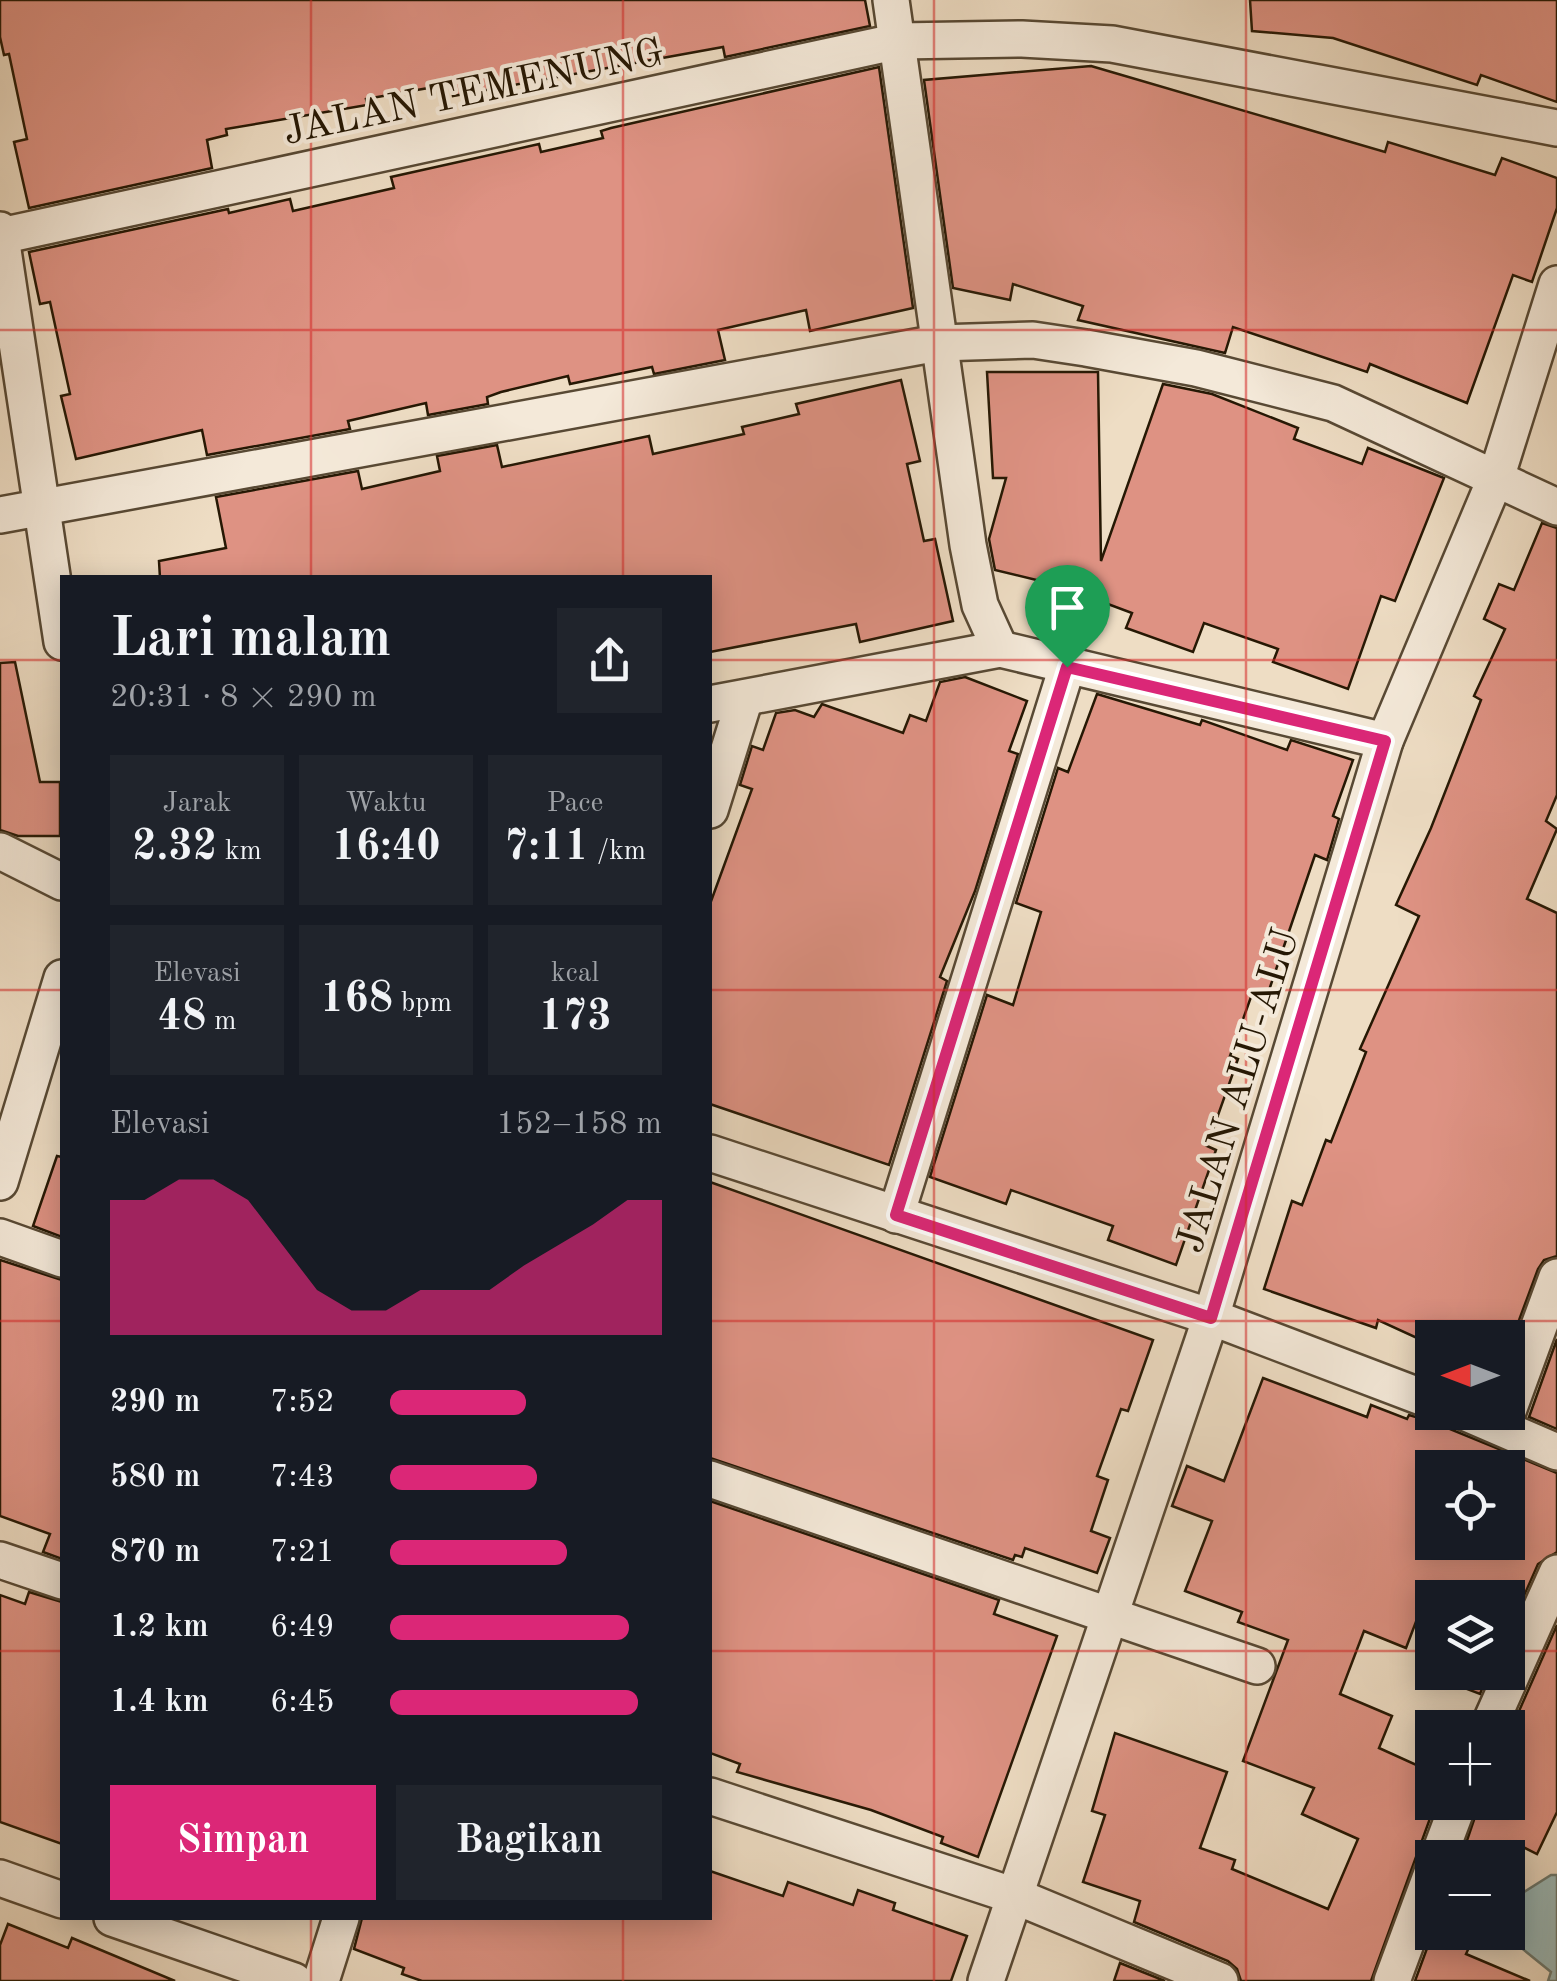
<!DOCTYPE html>
<html lang="id">
<meta charset="utf-8">
<style>
body{margin:0;font-family:"Old Standard TT",serif;background:#20242c;color:#f1f3f6;height:100vh;display:flex;flex-direction:column;font-size:38px;white-space:nowrap}
*{box-sizing:border-box;margin:0}
p{font-size:32px;color:#9ea1a6}
.icon{flex:none;width:55px;height:55px;fill:none;stroke:currentColor;stroke-width:2;stroke-linecap:round;stroke-linejoin:round}
.map{position:relative;flex:1;overflow:hidden}
.drawer{position:absolute;left:60px;top:575px;width:652px;height:1345px;display:flex;flex-direction:column;background:#171b24;border-radius:0px;box-shadow:0 5px 25px #0003}
.drawer>*{flex:none}
.needle{width:65px;rotate:270deg}
.fabs{position:absolute;left:1415px;top:1320px;display:grid;gap:20px}
.fabs a{display:grid;place-items:center;width:110px;height:110px;border-radius:0px;background:#171b24;box-shadow:0 5px 25px #0003;font-size:50px}
.pin{position:absolute;display:grid;place-items:center;width:85px;height:85px;color:#fff;margin:-102px -42px;border-radius:50% 50% 50% 0;rotate:-45deg;box-shadow:0 0 10px #0007}
.pin .icon{rotate:45deg}
.round{display:grid;place-items:center;flex:none;width:105px;height:105px;border-radius:0px;background:#20242c}
.overview{display:flex;align-items:center;justify-content:space-between;height:170px;padding:0 50px}
h1{font-size:55px;font-weight:800;line-height:75px}
.stats{display:grid;grid-template-columns:repeat(3,1fr);gap:15px;height:170px;padding:10px 50px}
.stats div{display:grid;align-content:center;border-radius:0px;background:#20242c;text-align:center}
.stats b{font-size:42px;font-weight:800}
.stats small{font-size:28px;font-weight:400}
.stats p{font-size:28px}
.chart{height:280px;padding:20px 50px}
.chart p{display:flex;justify-content:space-between}
.chart svg{width:100%;height:180px;margin-top:10px;fill:#db2777;opacity:.7}
.cta{display:flex;gap:20px;margin-top:auto;padding:20px 50px}
.cta a{flex:1;height:115px;border-radius:0px;background:#db2777;color:#fff;font-size:40px;font-weight:800;line-height:115px;text-align:center}
.cta a+a{background:#20242c;color:#f1f3f6}
ul{padding:0 50px;list-style:none;font-size:32px}
li{display:grid;grid-template-columns:160px 120px 1fr;align-items:center;height:75px}
li i{height:25px;border-radius:12px;background:#db2777}
.map>svg:first-child{display:block}
.water{fill:#9bbbba;stroke:#6c7a71;stroke-width:2.5}
.building{fill:#de9283;stroke:#261804;stroke-width:2.5;fill-rule:evenodd}
.lines{fill:none;stroke-linecap:round;stroke-linejoin:round}
.street-casing{stroke:#584934;stroke-width:40}
.street{stroke:#f4e9d9;stroke-width:35}
.route-casing{stroke:#fff;stroke-width:20}
.route{stroke:#db2777;stroke-width:12}
.grid{fill:none;stroke:#d62828;stroke-width:2.5;stroke-opacity:0.55}
.labels{text-anchor:middle;stroke-width:8;stroke-linejoin:round;paint-order:stroke}
.street-label{font-size:40px;fill:#261804;stroke:#f4e9d9}
</style>
<div class="map">
<svg width="1557" height="1981" viewBox="0 0 1557 1981">
<rect width="100%" height="100%" fill="#eeddc4"/>
<filter id="stains"><feTurbulence type="fractalNoise" baseFrequency=".002" numOctaves="4"/><feColorMatrix values="0 0 0 0 .2 0 0 0 0 .09 0 0 0 0 .02 0 0 0 .5 -.17"/></filter>
<radialGradient id="worn" r=".72"><stop offset=".6" stop-color="#630" stop-opacity="0"/><stop offset="1" stop-color="#630" stop-opacity=".3"/></radialGradient>
<polygon class="water" points="1551,1875 1557,1875 1557,1981 1548,1981 1551,1972 1503,1933 1508,1932 1508,1902"/>
<g class="building">
<polygon points="0,0 865,0 870,26 725,57 723,47 453,96 451,84 366,99 367,105 226,129 227,135 207,140 212,168 29,208 14,142 27,139 9,54 4,55 0,37"/>
<polygon points="1250,0 1557,0 1557,102 1481,75 1477,85 1333,38 1252,31"/>
<polygon points="1091,66 1385,152 1388,142 1495,175 1502,158 1557,178 1557,208 1532,282 1513,275 1467,403 1370,364 1367,372 1233,327 1225,353 1078,320 1083,306 1013,284 1010,300 953,288 924,80"/>
<polygon points="879,67 913,308 810,331 806,310 718,330 725,360 654,374 652,367 570,384 568,376 501,392 487,397 488,404 428,415 426,403 348,421 350,429 207,455 202,430 76,459 61,396 70,394 50,302 40,304 29,252 228,209 229,213 290,199 293,211 394,188 391,177 539,144 541,152 603,138 601,131 611,128"/>
<polygon points="987,372 1098,372 1101,561 1163,384 1212,394 1298,428 1294,439 1362,464 1368,448 1444,478 1395,601 1381,596 1348,689 1273,662 1278,649 1204,623 1193,652 1126,628 1132,613 1057,585 995,570 989,539 1006,478 993,478"/>
<polygon points="901,380 920,461 907,464 924,541 935,539 953,621 860,642 856,624 710,652 710,578 160,578 159,561 226,548 216,497 358,471 362,489 440,471 437,456 497,445 502,467 649,436 653,454 744,434 742,427 799,414 796,404"/>
<polygon points="1542,523 1557,528 1557,795 1546,821 1557,829 1527,899 1557,913 1557,1256 1544,1260 1538,1269 1508,1350 1508,1338 1417,1338 1378,1320 1376,1328 1264,1289 1292,1201 1302,1205 1326,1140 1331,1142 1366,1052 1360,1049 1419,916 1396,905 1431,828 1481,700 1474,696 1505,629 1484,619 1499,584 1514,590"/>
<polygon points="15,662 40,782 60,782 60,836 18,836 0,830 0,663"/>
<polygon points="965,677 1027,701 1009,751 1018,754 975,891 940,977 947,981 889,1165 710,1104 710,904 752,789 740,785 752,746 763,750 776,713 795,710 814,717 822,704 903,733 910,715 926,721 940,682"/>
<polygon points="1097,694 1200,725 1202,720 1287,750 1291,740 1353,760 1333,816 1339,819 1327,860 1315,855 1266,999 1252,994 1230,1056 1238,1059 1207,1146 1216,1150 1176,1265 1108,1240 1113,1226 1011,1190 1006,1204 930,1177 987,995 1013,1005 1041,912 1016,903 1058,768 1068,772"/>
<polygon points="57,1156 62,1157 62,1237 33,1226"/>
<polygon points="710,1182 1153,1340 1128,1411 1121,1409 1097,1476 1108,1480 1091,1531 1110,1538 1097,1573 1025,1548 1022,1557 1015,1555 1013,1560 710,1458"/>
<polygon points="0,1260 62,1280 62,1559 43,1552 50,1534 0,1516"/>
<polygon points="1557,1339 1557,1429 1529,1417"/>
<path d="M1263 1378 1367 1417 1371 1405 1407 1419 1409 1415 1433 1422 1557 1473V1552L1538 1564 1508 1632V1598H1425L1406 1648 1364 1631 1340 1694 1392 1716 1379 1748 1432 1772V1802H1436L1371 1981H1241L1237 1969 1228 1961 1134 1922 1140 1901 1083 1882 1105 1815 1092 1811 1115 1733 1227 1772 1200 1848 1235 1860 1232 1869 1328 1909 1358 1839 1302 1814 1314 1788 1243 1761 1288 1640 1238 1622 1242 1612 1185 1591 1212 1521 1172 1506 1187 1466 1224 1481ZM1432 1468H1508V1542H1432Z"/>
<polygon points="710,1501 999,1600 994,1614 1057,1636 978,1857 941,1843 943,1837 871,1810 737,1772 740,1764 710,1753"/>
<polygon points="29,1592 62,1602 62,1844 0,1822 0,1595 25,1604"/>
<polygon points="1557,1625 1557,1812 1537,1854 1517,1844 1510,1858 1461,1858 1480,1802 1508,1802 1508,1736"/>
<polygon points="1432,1672 1489,1672 1480,1694 1430,1675"/>
<polygon points="710,1871 783,1896 788,1882 853,1905 858,1890 895,1903 893,1910 967,1936 951,1981 422,1981 402,1974 404,1968 354,1949 362,1918 710,1918"/>
<polygon points="8,1924 68,1948 72,1938 175,1981 0,1981 0,1945"/>
<polygon points="1433,1932 1476,1932 1466,1954 1530,1981 1415,1981"/>
<polygon points="1120,1963 1165,1981 1114,1981"/>
</g>
<g class="lines">
<g class="street-casing">
<g id="street">
<polyline points="891,0 968,545 980,605 1000,649"/>
<polyline points="0,230 62,642"/>
<polyline points="1,236 899,41 1022,39 1112,44 1557,128"/>
<polyline points="0,515 938,343 1033,340 1086,348 1196,368 1333,403 1557,507"/>
<polyline points="710,704 1000,649 1385,741"/>
<polyline points="710,810 745,698"/>
<polyline points="0,851 62,882"/>
<polyline points="710,1153 1211,1317 1432,1401"/>
<polyline points="0,1182 62,978"/>
<polyline points="896,1215 1067,667"/>
<polyline points="0,1237 62,1259"/>
<polyline points="1508,1411 1557,1277"/>
<polyline points="1464,1412 1557,1452"/>
<polyline points="710,1479 1257,1666"/>
<polyline points="0,1560 62,1581"/>
<polyline points="1488,1728 1557,1573"/>
<polyline points="710,1796 1015,1896 1220,1981"/>
<polyline points="1438,1858 1459,1802"/>
<polyline points="0,1878 62,1900"/>
<polyline points="112,1918 294,1981"/>
<polyline points="321,1981 341,1918"/>
<polyline points="986,1981 1211,1317 1385,741 1497,475 1557,284"/>
<polyline points="1392,1981 1432,1873"/>
</g>
</g>
<use href="#street" class="street"/>
</g>
<g class="lines">
<g class="route-casing">
<polygon id="route" points="1067,667 1385,741 1211,1318 896,1215"/>
</g>
<use href="#route" class="route"/>
</g>
<path class="grid" d="M311 0V578M623 0V578M934 0V1981M1246 0V1981M0 330H1557M0 660H62M710 660H1557M0 990H62M710 990H1557M0 1321H62M710 1321H1557M0 1651H62M710 1651H1432M1508 1651H1557M311 1918V1981M623 1918V1981"/>
<g class="labels">
<g class="street-label">
<text transform="translate(473 90) rotate(-12)" y="14">JALAN TEMENUNG</text>
<text transform="translate(1236 1090) rotate(-73)" y="14">JALAN ALU-ALU</text>
</g>
</g>
<rect width="100%" height="100%" filter="url(#stains)"/>
<rect width="100%" height="100%" fill="url(#worn)"/>
</svg>
<div class="fabs">
<a><svg class="needle" viewBox="-14 -14 28 28"><path d="M0-13l5 13h-10z" fill="#e53935"/><path d="M0 13l5-13h-10z" fill="#9ea1a6"/></svg></a>
<a><svg class="icon" aria-label="locate" viewBox="0 0 24 24"><circle cx="12" cy="12" r="6"/><path d="M12 2v4M12 18v4M2 12h4M18 12h4"/></svg></a>
<a><svg class="icon" aria-label="layers" viewBox="0 0 24 24"><path d="M12 4l9 5-9 5-9-5zM3 14l9 5 9-5"/></svg></a>
<a>+</a>
<a>−</a>
</div>
<div class="pin" style="left:1067px;top:667px;background:#1e9e55"><svg class="icon" aria-label="arrive" viewBox="0 0 24 24"><path d="M6 21V4h12l-3 4 3 4H6"/></svg></div>
<section class="drawer">
<div class="overview"><div><h1>Lari malam</h1><p>20:31 · 8 × 290 m</p></div><a class="round"><svg class="icon" aria-label="share" viewBox="0 0 24 24"><path d="M12 15V3M7 8l5-5 5 5M5 13v7h14v-7"/></svg></a></div>
<div class="stats">
<div><p>Jarak</p><b>2.32<small> km</small></b></div>
<div><p>Waktu</p><b>16:40</b></div>
<div><p>Pace</p><b>7:11<small> /km</small></b></div>
</div>
<div class="stats">
<div><p>Elevasi</p><b>48<small> m</small></b></div>
<div><b>168<small> bpm</small></b></div>
<div><p>kcal</p><b>173</b></div>
</div>
<div class="chart"><p><span>Elevasi</span>152–158 m</p>
<svg viewBox="0 0 160 44" preserveAspectRatio="none"><path d="M0 44V11L10 11L20 6L30 6L40 11L50 22L60 33L70 38L80 38L90 33L100 33L110 33L120 27L130 22L140 17L150 11L160 11V44z"/></svg>
</div>
<ul>
<li><b>290 m</b>7:52<i style="width:50%"></i></li>
<li><b>580 m</b>7:43<i style="width:54%"></i></li>
<li><b>870 m</b>7:21<i style="width:65%"></i></li>
<li><b>1.2 km</b>6:49<i style="width:88%"></i></li>
<li><b>1.4 km</b>6:45<i style="width:91%"></i></li>
</ul>
<div class="cta"><a>Simpan</a><a>Bagikan</a></div>
</section>
</div>
